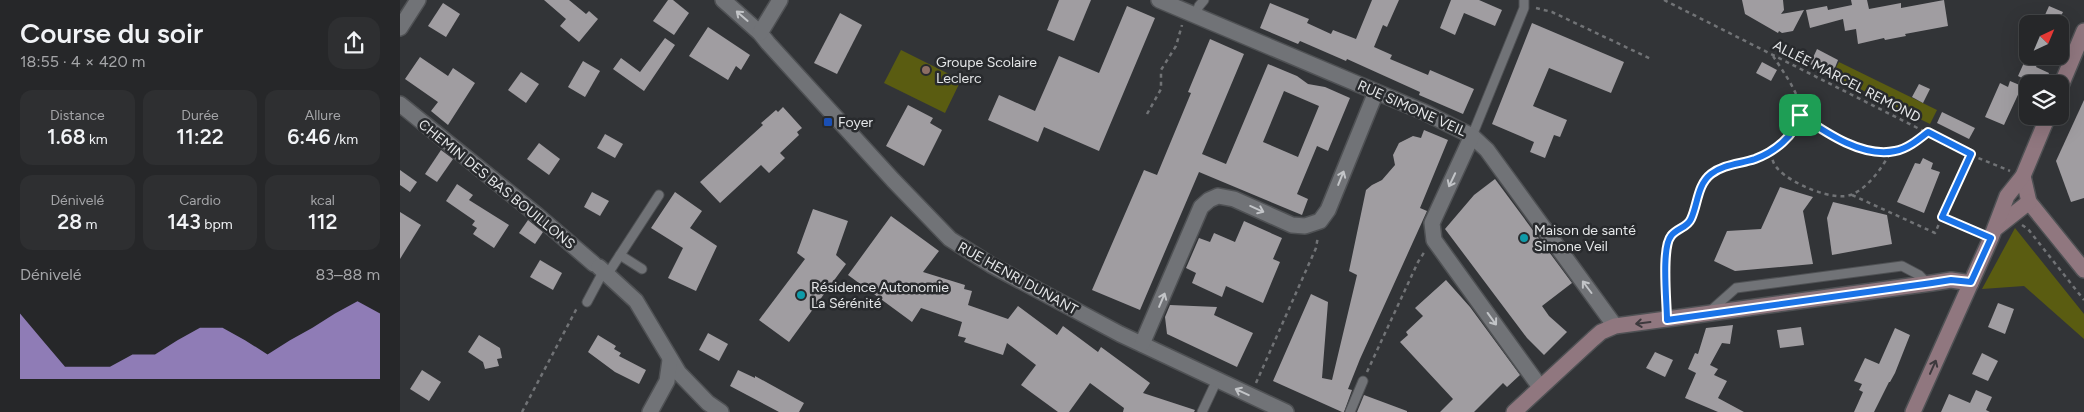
<!DOCTYPE html>
<html lang="fr">
<meta charset="utf-8">
<style>
body{margin:0;font-family:Figtree,sans-serif;background:#2e2f31;color:#f1f3f6;height:100vh;display:flex;flex-direction:column;font-size:19px;white-space:nowrap}
*{box-sizing:border-box;margin:0}
p{font-size:16px;color:#a4a5a8}
.icon{flex:none;width:28px;height:28px;fill:none;stroke:currentColor;stroke-width:2;stroke-linecap:round;stroke-linejoin:round}
.map{position:relative;flex:1;overflow:hidden}
.sheet{display:flex;flex-direction:column;background:#262729;width:400px}
.sheet>*{flex:none}
.needle{width:32px;rotate:44deg}
.tools{position:absolute;left:1619px;top:15px;display:grid;gap:10px}
.tools a{display:grid;place-items:center;width:50px;height:50px;border-radius:10px;background:#262729;box-shadow:0 5px 20px #0002,0 0 0 1px #424446;font-size:25px}
.pin{position:absolute;display:grid;place-items:center;width:42px;height:42px;color:#fff;margin:-21px;border-radius:10px;box-shadow:0 2px 8px #0006}
.round{display:grid;place-items:center;flex:none;width:52px;height:52px;border-radius:15px;background:#2e2f31}
.overview{display:flex;align-items:center;justify-content:space-between;height:85px;padding:0 20px}
h1{font-size:28px;font-weight:600;line-height:38px}
.stats{display:grid;grid-template-columns:repeat(3,1fr);gap:8px;height:85px;padding:5px 20px}
.stats div{display:grid;align-content:center;border-radius:12px;background:#2e2f31;text-align:center}
.stats b{font-size:21px;font-weight:600}
.stats small{font-size:14px;font-weight:400}
.stats p{font-size:14px}
.chart{height:140px;padding:10px 20px}
.chart p{display:flex;justify-content:space-between}
.chart svg{width:100%;height:90px;margin-top:5px;fill:#bca0f2;opacity:.7}
main{display:flex;flex:1;min-height:0}
.map>svg:first-child{display:block}
.green{fill:#5a5c11}
.building{fill:#a09da1;fill-rule:evenodd}
.lines{fill:none;stroke-linecap:round;stroke-linejoin:round}
.lane-casing{stroke:#4f5154;stroke-width:11}
.street-casing{stroke:#4f5154;stroke-width:18}
.secondary-casing{stroke:#4f5154;stroke-width:18}
.path{stroke:#717376;stroke-width:2.5;stroke-dasharray:4 4;stroke-linecap:butt}
.lane{stroke:#717377;stroke-width:9}
.street{stroke:#717377;stroke-width:15}
.secondary{stroke:#90777f;stroke-width:15}
.oneway{stroke:#c2c4c7}
.oneway2{stroke:#3d393d}
.route-casing{stroke:#fff;stroke-width:10}
.route{stroke:#1a73e8;stroke-width:6}
.education-dot{fill:#8d6e63;stroke:#282a2d;stroke-width:2}
.transit-dot{fill:#1a4fb4;stroke:#282a2d;stroke-width:2}
.culture-dot{fill:#0f9aa8;stroke:#282a2d;stroke-width:2}
.labels{text-anchor:middle;stroke-width:5;stroke-linejoin:round;paint-order:stroke}
.poi-label{font-size:14px;fill:#e5e7e9;stroke:#282a2d;text-anchor:start}
.street-label{font-size:14px;fill:#e5e7e9;stroke:#282a2d}
</style>
<main>
<section class="sheet">
<div class="overview"><div><h1>Course du soir</h1><p>18:55 · 4 × 420 m</p></div><a class="round"><svg class="icon" aria-label="share" viewBox="0 0 24 24"><path d="M12 15V3M7 8l5-5 5 5M5 13v7h14v-7"/></svg></a></div>
<div class="stats">
<div><p>Distance</p><b>1.68<small> km</small></b></div>
<div><p>Durée</p><b>11:22</b></div>
<div><p>Allure</p><b>6:46<small> /km</small></b></div>
</div>
<div class="stats">
<div><p>Dénivelé</p><b>28<small> m</small></b></div>
<div><p>Cardio</p><b>143<small> bpm</small></b></div>
<div><p>kcal</p><b>112</b></div>
</div>
<div class="chart"><p><span>Dénivelé</span>83–88 m</p>
<svg viewBox="0 0 160 44" preserveAspectRatio="none"><path d="M0 44V12L10 25L20 38L30 38L40 38L50 32L60 32L70 25L80 19L90 19L100 25L110 32L120 25L130 19L140 12L150 6L160 12V44z"/></svg>
</div>
</section>
<div class="map">
<svg width="1684" height="412" viewBox="0 0 1684 412">
<rect width="100%" height="100%" fill="#323437"/>
<g class="green">
<polygon points="501,50 561,80 545,113 484,83"/>
<polygon points="1439,62 1537,110 1530,124 1432,75"/>
<polygon points="1615,228 1684,314 1684,339 1624,286 1582,289"/>
</g>
<g class="building">
<polygon points="144,0 169,0 186,14 189,11 198,19 179,42 160,26 166,19"/>
<polygon points="268,0 273,0 289,13 274,35 253,21"/>
<polygon points="659,0 691,0 674,41 647,30"/>
<polygon points="972,0 999,0 987,27 983,25 974,47 992,55 990,59 1028,75 1030,70 1074,89 1063,114 1019,95 1020,92 947,59 946,61 900,41 898,44 860,28 870,3 909,19 907,23 931,34 933,30 956,39"/>
<polygon points="1051,0 1079,0 1102,10 1095,26 1064,13 1055,35 1040,28"/>
<polygon points="1342,0 1383,0 1384,10 1381,14 1404,10 1393,31 1382,33 1379,31 1378,33 1345,14"/>
<polygon points="1451,0 1467,0 1469,9 1501,3 1501,8 1544,0 1548,26 1505,34 1506,36 1485,40 1484,38 1458,44 1456,29 1445,31 1443,19 1410,28 1406,10 1427,6 1428,10 1452,5"/>
<polygon points="43,3 60,14 46,37 28,26"/>
<polygon points="727,6 755,18 699,151 644,127 638,142 588,120 599,95 635,111 659,56 699,73"/>
<polygon points="1649,6 1663,12 1657,24 1641,24"/>
<polygon points="440,13 462,25 437,74 414,63"/>
<polygon points="1132,23 1224,62 1211,93 1149,68 1133,106 1167,120 1160,137 1154,135 1145,158 1130,152 1134,142 1092,124"/>
<polygon points="308,27 350,55 341,70 336,66 328,80 289,56"/>
<polygon points="265,38 275,45 244,91 213,69 221,58 240,72"/>
<path d="M810 39 844 54 802 154 826 164 868 64 897 76 908 84 925 87 950 98 928 151 917 146 897 194 908 199 902 215 799 172 740 310 692 290 744 170 757 175 791 93 788 92ZM884 91 919 106 898 157 863 142Z"/>
<polygon points="1417,49 1438,60 1432,75 1410,64"/>
<polygon points="1627,56 1641,56 1636,67 1649,73 1645,84 1634,84 1618,76"/>
<polygon points="20,57 48,76 53,68 75,83 48,125 31,111 38,102 5,79"/>
<polygon points="183,61 200,71 185,97 168,87"/>
<polygon points="1362,62 1377,70 1371,81 1356,73"/>
<polygon points="121,72 139,84 126,103 108,90"/>
<polygon points="1610,81 1622,86 1604,125 1585,117 1600,83 1608,87"/>
<polygon points="1519,84 1530,89 1523,103 1512,97"/>
<polygon points="1684,100 1684,198 1671,202 1656,161"/>
<polygon points="508,105 533,118 530,123 542,130 524,166 486,146"/>
<polygon points="383,107 402,128 397,132 399,135 380,153 385,158 369,173 361,165 320,203 300,182 363,125 361,123 376,110 378,112"/>
<polygon points="1542,112 1575,128 1569,139 1537,123"/>
<polygon points="1024,130 1048,140 1020,208 1027,211 960,359 948,389 952,390 944,412 942,412 873,381 911,294 928,302 922,378 932,380 957,275 949,271 966,190 972,185 982,180 995,165 993,155 999,143 1013,136 1021,138"/>
<polygon points="205,134 223,144 215,158 197,148"/>
<polygon points="139,143 160,159 149,175 127,159"/>
<polygon points="41,150 53,159 37,182 25,174"/>
<polygon points="1523,158 1533,163 1531,169 1540,172 1524,213 1497,202 1515,163 1520,164"/>
<polygon points="0,170 17,182 10,192 0,185"/>
<polygon points="1095,179 1172,283 1142,306 1149,316 1167,332 1144,355 1127,338 1045,229 1074,195"/>
<polygon points="57,184 73,195 69,200 109,225 94,248 73,234 77,228 72,225 75,221 46,201"/>
<polygon points="1380,187 1413,197 1403,211 1413,264 1335,271 1314,261 1327,231 1361,229"/>
<polygon points="192,192 209,201 200,216 184,207"/>
<polygon points="275,192 302,211 290,228 317,246 296,291 268,278 283,248 251,228"/>
<polygon points="1433,202 1487,215 1492,244 1432,255 1427,218"/>
<polygon points="413,209 448,221 436,255 446,264 389,342 359,320 405,259 397,253"/>
<polygon points="0,212 21,225 0,259"/>
<polygon points="491,216 539,251 523,272 565,285 564,289 572,291 568,305 608,319 618,306 657,335 663,326 698,352 701,347 750,383 743,393 795,410 794,412 723,412 724,408 690,383 669,412 658,412 621,385 636,365 607,343 603,355 564,342 566,338 558,336 562,322 521,308 512,322 448,275"/>
<polygon points="128,220 143,232 135,244 119,233"/>
<polygon points="844,221 882,238 873,259 880,262 863,303 826,286 822,297 792,283 796,273 786,268 799,238 810,242 814,233 835,242"/>
<polygon points="140,260 162,273 153,290 130,277"/>
<polygon points="1046,280 1070,307 1120,375 1107,387 1103,383 1074,412 1040,412 1053,399 1000,342 1008,335 1006,332 1023,316 1015,308"/>
<polygon points="1598,303 1614,309 1605,334 1588,327"/>
<polygon points="770,305 817,307 814,315 853,333 837,367 767,334 765,317"/>
<polygon points="1333,325 1330,344 1322,343 1310,365 1318,369 1314,375 1327,381 1318,398 1344,412 1318,412 1285,398 1296,373 1288,369 1295,353 1298,354 1306,328"/>
<polygon points="1401,327 1404,345 1380,348 1377,330"/>
<polygon points="1495,328 1510,335 1495,373 1490,382 1489,382 1474,412 1454,412 1463,392 1459,390 1462,384 1454,381 1465,358 1479,364"/>
<polygon points="308,333 328,344 319,361 299,350"/>
<polygon points="79,335 100,348 102,358 97,359 99,366 85,369 83,362 68,352"/>
<polygon points="198,335 216,346 214,349 221,353 219,356 246,370 239,384 215,372 188,352"/>
<polygon points="1255,352 1273,360 1265,377 1246,368"/>
<polygon points="1582,353 1598,361 1588,381 1572,374"/>
<polygon points="22,370 41,382 29,401 10,389"/>
<polygon points="338,370 355,378 355,376 404,403 399,412 379,412 330,386"/>
<polygon points="1576,390 1592,397 1586,410 1590,412 1541,412 1549,394 1570,403"/>
<polygon points="964,395 1007,411 1007,412 957,412"/>
</g>
<g class="lines">
<g class="lane-casing">
<g id="lane">
<polyline points="795,15 799,6 804,0"/>
<polyline points="1072,136 1124,8 1124,0"/>
<polyline points="220,255 242,269"/>
<polyline points="207,275 259,195"/>
<polyline points="187,302 203,272"/>
<polyline points="1309,312 1336,288 1502,266 1519,275 1527,283"/>
<polyline points="802,412 817,380"/>
<polyline points="950,412 963,381"/>
</g>
</g>
<g class="street-casing">
<g id="street">
<polyline points="323,0 360,33 368,43 493,180 550,239 591,265 720,334 886,412"/>
<polyline points="759,0 1024,112 1072,136 1087,150 1215,326"/>
<polyline points="0,28 18,0"/>
<polyline points="360,33 380,0"/>
<polyline points="0,104 137,215 194,264"/>
<polyline points="1072,136 1032,223 1034,240 1140,387"/>
<polyline points="199,267 236,301 279,373 308,403 321,412"/>
<polyline points="742,344 801,207 809,200 818,196 834,199 892,225 905,226 920,221 928,210 976,92"/>
<polyline points="250,412 267,381 270,360"/>
</g>
</g>
<g class="secondary-casing">
<g id="secondary">
<polyline points="1660,88 1684,31"/>
<polyline points="1623,176 1629,202 1684,270"/>
<polyline points="1596,228 1629,202"/>
<polyline points="1114,412 1193,339 1201,332 1215,326 1532,283 1551,280 1571,283"/>
<polyline points="1513,412 1591,238 1607,196 1623,176 1648,116"/>
</g>
</g>
<g class="path">
<polyline points="1264,0 1571,155 1610,171"/>
<polyline points="1136,8 1152,12 1251,59"/>
<polyline points="747,114 761,89 761,70 776,46 782,25"/>
<path d="M1400 115C1425 132 1462 158 1495 151 1507 149 1518 140 1528 133"/>
<path d="M1371 152C1372 159 1373 164 1378 169 1390 183 1435 203 1453 194 1470 186 1482 167 1491 152"/>
<polyline points="1452,195 1535,233 1542,217 1578,232"/>
<polyline points="1542,217 1571,155"/>
<polyline points="1622,225 1628,229 1684,300"/>
<path d="M1267 304C1267 288 1261 249 1271 236 1277 229 1286 229 1291 219 1298 204 1296 186 1310 175 1322 165 1339 164 1353 159 1370 154 1403 131 1401 110 1399 93 1382 70 1373 56"/>
<polyline points="967,372 1018,262 1025,251"/>
<polyline points="856,383 916,248 918,236"/>
<polyline points="122,412 177,308"/>
</g>
<use href="#lane" class="lane"/>
<use href="#street" class="street"/>
<use href="#secondary" class="secondary"/>
</g>
<defs><path id="oneway-shaft" d="M-6 0H5M1.5-3L5.5 0L1.5 3" fill="none" stroke-width="1.6" stroke-linecap="round" stroke-linejoin="round" transform="scale(1.25)"/></defs>
<g class="oneway">
<use href="#oneway-shaft" transform="translate(342 16) rotate(-139)"/>
<use href="#oneway-shaft" transform="translate(941 178) rotate(-68)"/>
<use href="#oneway-shaft" transform="translate(1052 180) rotate(115)"/>
<use href="#oneway-shaft" transform="translate(857 209) rotate(24)"/>
<use href="#oneway-shaft" transform="translate(1187 287) rotate(-127)"/>
<use href="#oneway-shaft" transform="translate(762 300) rotate(-67)"/>
<use href="#oneway-shaft" transform="translate(1092 319) rotate(54)"/>
<use href="#oneway-shaft" transform="translate(842 392) rotate(-155)"/>
</g>
<g class="oneway2">
<use href="#oneway-shaft" transform="translate(1243 323) rotate(173)"/>
<use href="#oneway-shaft" transform="translate(1533 367) rotate(-66)"/>
</g>
<g class="lines">
<g class="route-casing">
<path id="route" d="M1400 115C1425 132 1462 158 1495 151 1507 149 1518 140 1528 132L1571 154 1542 217 1591 238 1571 282 1551 280 1532 283 1267 320C1267 303 1261 248 1271 236 1277 228 1287 228 1291 219 1298 204 1297 185 1311 174 1324 164 1340 164 1355 159 1374 152 1395 136 1400 115Z"/>
</g>
<use href="#route" class="route"/>
</g>
<circle class="education-dot" cx="526" cy="70" r="5"/>
<rect class="transit-dot" x="423" y="117" width="10" height="10" rx="2.5"/>
<g class="culture-dot">
<circle cx="1124" cy="238" r="5"/>
<circle cx="401" cy="295" r="5"/>
</g>
<g class="labels">
<g class="poi-label">
<text x="536" y="67">Groupe Scolaire<tspan x="536" dy="16">Leclerc</tspan></text>
<text x="438" y="127">Foyer</text>
<text x="1134" y="235">Maison de santé<tspan x="1134" dy="16">Simone Veil</tspan></text>
<text x="411" y="292">Résidence Autonomie<tspan x="411" dy="16">La Sérénité</tspan></text>
</g>
<g class="street-label">
<text transform="translate(1447 81) rotate(27)" y="5">ALLÉE MARCEL REMOND</text>
<text transform="translate(1012 108) rotate(24)" y="5">RUE SIMONE VEIL</text>
<text transform="translate(97 184) rotate(39)" y="5">CHEMIN DES BAS BOUILLONS</text>
<text transform="translate(618 278) rotate(29)" y="5">RUE HENRI DUNANT</text>
</g>
</g>
</svg>
<div class="tools">
<a><svg class="needle" viewBox="-14 -14 28 28"><path d="M0-13l5 13h-10z" fill="#e53935"/><path d="M0 13l5-13h-10z" fill="#a4a5a8"/></svg></a>
<a><svg class="icon" aria-label="layers" viewBox="0 0 24 24"><path d="M12 4l9 5-9 5-9-5zM3 14l9 5 9-5"/></svg></a>
</div>
<div class="pin" style="left:1400px;top:115px;background:#1e9e55"><svg class="icon" aria-label="arrive" viewBox="0 0 24 24"><path d="M6 21V4h12l-3 4 3 4H6"/></svg></div>
</div>
</main>
